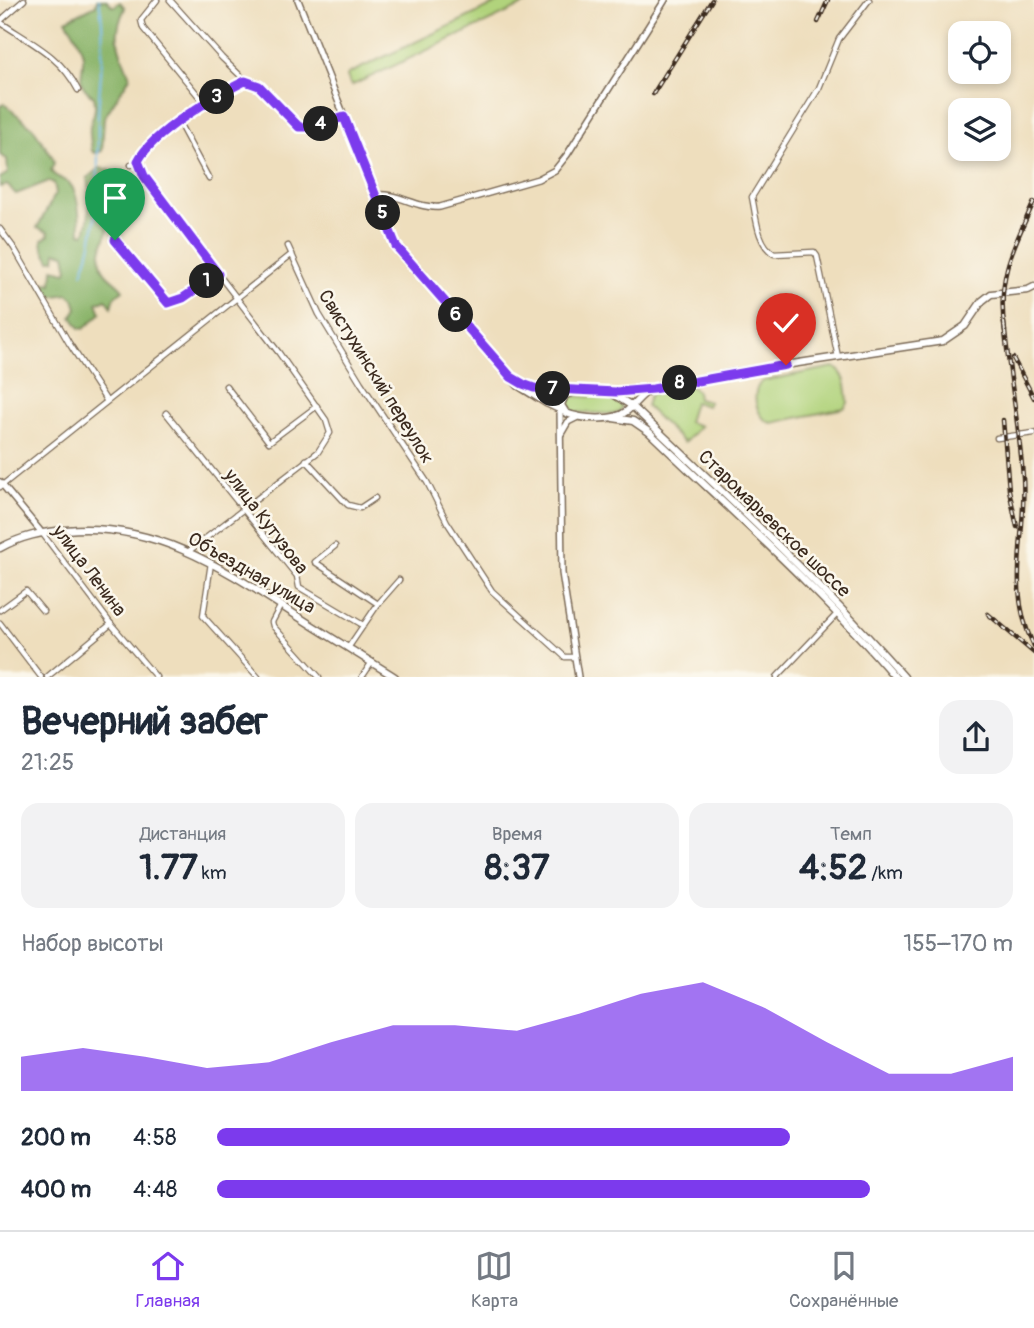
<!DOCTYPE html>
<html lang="ru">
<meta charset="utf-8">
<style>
body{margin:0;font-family:Pangolin,sans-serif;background:#f2f2f3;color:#1f2937;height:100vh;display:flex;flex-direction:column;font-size:26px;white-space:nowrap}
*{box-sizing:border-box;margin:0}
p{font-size:23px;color:#747a83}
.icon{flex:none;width:38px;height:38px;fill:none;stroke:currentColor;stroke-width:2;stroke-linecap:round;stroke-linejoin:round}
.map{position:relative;height:677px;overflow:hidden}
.sheet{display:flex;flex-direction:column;background:#fff;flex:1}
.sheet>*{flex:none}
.fabs{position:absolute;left:948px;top:21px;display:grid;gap:14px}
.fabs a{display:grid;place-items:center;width:63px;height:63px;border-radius:14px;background:#fff;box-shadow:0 4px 10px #0003;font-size:35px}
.pin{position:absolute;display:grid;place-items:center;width:60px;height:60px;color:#fff;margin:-72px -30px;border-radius:50% 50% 50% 0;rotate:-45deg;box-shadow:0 0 7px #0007}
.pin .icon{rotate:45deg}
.km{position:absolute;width:35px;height:35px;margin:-18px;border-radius:50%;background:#222;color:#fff;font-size:19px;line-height:35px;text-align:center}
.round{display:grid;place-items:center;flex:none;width:74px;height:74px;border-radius:21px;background:#f2f2f3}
.summary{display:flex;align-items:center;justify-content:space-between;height:119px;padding:0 21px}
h1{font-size:38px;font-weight:800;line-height:52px}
.metrics{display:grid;grid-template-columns:repeat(3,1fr);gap:10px;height:119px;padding:7px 21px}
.metrics div{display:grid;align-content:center;border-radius:18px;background:#f2f2f3;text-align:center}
.metrics b{font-size:35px;font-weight:800}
.metrics small{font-size:19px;font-weight:400}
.metrics p{font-size:19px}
.chart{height:196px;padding:14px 21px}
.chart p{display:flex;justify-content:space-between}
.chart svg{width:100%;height:126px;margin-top:7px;fill:#7c3aed;opacity:.7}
ul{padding:0 21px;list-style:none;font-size:23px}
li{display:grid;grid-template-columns:112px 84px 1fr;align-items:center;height:52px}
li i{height:18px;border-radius:9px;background:#7c3aed}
.tabs{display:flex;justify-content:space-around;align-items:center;height:98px;border-top:2px solid #e0e1e3;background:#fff;font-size:19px;color:#747a83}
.tabs a{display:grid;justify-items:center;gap:4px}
.tabs .active{color:#7c3aed}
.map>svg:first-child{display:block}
.green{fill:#b1d37c;stroke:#767e4d;stroke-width:2}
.forest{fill:#8cb56c;stroke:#647045;stroke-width:2}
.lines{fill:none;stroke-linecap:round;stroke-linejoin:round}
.stream{stroke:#72bbeb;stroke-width:2}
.street-casing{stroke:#7a6956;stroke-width:7}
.secondary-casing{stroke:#7a6956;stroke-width:8}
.primary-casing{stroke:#7a6956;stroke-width:9}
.street{stroke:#fff;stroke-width:4.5}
.secondary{stroke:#fff;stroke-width:5}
.primary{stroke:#fff;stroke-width:6}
.rail-casing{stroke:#3b2a1e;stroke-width:4.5}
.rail{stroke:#fbf7ec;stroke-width:2;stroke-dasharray:5;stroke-linecap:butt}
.route-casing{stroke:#fff;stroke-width:14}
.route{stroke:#7c3aed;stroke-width:9}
.labels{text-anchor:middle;stroke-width:5;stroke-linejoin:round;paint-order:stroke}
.street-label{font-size:19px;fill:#3b2a1e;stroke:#fbf7ec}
</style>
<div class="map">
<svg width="1034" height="677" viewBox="0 0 1034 677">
<rect width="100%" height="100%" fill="#fbf7ec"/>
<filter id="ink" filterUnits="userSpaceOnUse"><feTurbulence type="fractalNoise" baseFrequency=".0143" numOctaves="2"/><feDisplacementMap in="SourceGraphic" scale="14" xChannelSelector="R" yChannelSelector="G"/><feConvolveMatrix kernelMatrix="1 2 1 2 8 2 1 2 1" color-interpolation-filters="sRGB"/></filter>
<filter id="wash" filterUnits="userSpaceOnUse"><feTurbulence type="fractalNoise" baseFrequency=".00686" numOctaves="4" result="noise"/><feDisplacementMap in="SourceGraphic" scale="28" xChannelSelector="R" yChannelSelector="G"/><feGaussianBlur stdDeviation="1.57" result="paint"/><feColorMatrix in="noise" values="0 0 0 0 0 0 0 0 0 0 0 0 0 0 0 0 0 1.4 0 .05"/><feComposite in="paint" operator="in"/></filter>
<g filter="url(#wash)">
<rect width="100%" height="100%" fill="#eedebd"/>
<g class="green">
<polygon points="504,0 534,0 351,86 347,76 348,74"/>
<path d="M834 367C847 374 847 390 848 403L844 408 772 423C756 420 749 390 763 381Z"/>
<polygon points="692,386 697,392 698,399 709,402 707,406 694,402 688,422 700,426 684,443 646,406 650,394"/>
<polygon points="573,396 614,398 620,401 622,407 620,412 614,414 572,412 567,409 566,402"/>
</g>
<g class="forest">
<path d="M97 0H107L113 7 120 2 125 8C111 38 119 48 130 77L104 118 102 151 95 153 92 151C91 144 89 134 90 127 93 113 97 113 94 97 72 80 85 77 83 56 81 43 73 31 66 20L96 5Z"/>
<path d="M4 104 33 128 53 158 54 163 51 170C55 179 62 177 69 183 79 193 80 220 80 233L84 234C90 223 91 189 87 178L99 168 111 170 114 175 113 183 108 185 110 192 106 209 112 212C112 231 94 250 103 269 107 278 117 281 123 290L115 296 112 307 106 299 97 303 101 313 84 329 80 328 72 317 77 308 74 299 68 294 50 297 43 287 47 283 52 284 53 269 66 272 68 270 65 254 56 252 55 260H50L43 248 42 240 49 235 48 232 37 228 56 193 54 183 49 181 16 194 7 185 0 187V178L8 173 7 159 0 155V106Z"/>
</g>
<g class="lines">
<path class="stream" d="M82 273C102 223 97 171 98 119 99 78 107 40 99 0"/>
</g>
</g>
<g filter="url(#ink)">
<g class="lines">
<g class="street-casing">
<g id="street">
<polyline points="157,0 141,20 143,28 206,105"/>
<polyline points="170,0 222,58 249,84 259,86 295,126 312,127 344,117"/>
<polyline points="0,21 24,0"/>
<path d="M0 22C31 43 61 56 78 90"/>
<polyline points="178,121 209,179"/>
<polyline points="131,165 137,163"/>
<polyline points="0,229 14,248 69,343 106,400"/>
<polyline points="115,240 168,303 183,298 218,274"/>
<polyline points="288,246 319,314 361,383 427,482 447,522 492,591 565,657 575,657"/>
<path d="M838 357 817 256 814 252 774 254C757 244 756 215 752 197L819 88 839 39 869 0"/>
<polyline points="226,386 269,442 317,406"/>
<polyline points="166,413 297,576 299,587 363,625"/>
<polyline points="997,438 1034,433"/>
<polyline points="306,460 344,501 348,505 360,508 375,498"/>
<polyline points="0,487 292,254"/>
<polyline points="42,533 111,624 156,677"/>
<polyline points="335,546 315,562 378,604"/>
<path d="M189 551 318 452 330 433 326 420 279 353 195 244 138 165C138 142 223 92 245 81"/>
<polyline points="211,563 203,616 258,677"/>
<polyline points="281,605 272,622 273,626 319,677"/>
<polyline points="0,610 26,591 43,611"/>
<polyline points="0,623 41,677"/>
<polyline points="348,648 378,604 399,580"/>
<polyline points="47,677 111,624"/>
<polyline points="362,677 372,662"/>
<polyline points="777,677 837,614"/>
</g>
</g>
<g class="secondary-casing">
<g id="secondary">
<polyline points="298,0 396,246 518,386 547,404 566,413"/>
<path d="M375 195C397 192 417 209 440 207L538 179 555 170 567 155 665 0"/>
<polyline points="516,381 539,388 578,390"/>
<polyline points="560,408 562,573 578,677"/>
<polyline points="561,434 568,422 578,417"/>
<polyline points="0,482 42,533"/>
</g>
</g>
<g class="primary-casing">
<g id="primary">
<path d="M652 389C641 394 636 403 627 411 614 422 581 419 566 413L561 405 565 395 580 390 616 392 652 389 733 373 943 341 965 326 982 301 991 294 1028 290 1034 287"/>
<path d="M613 394 632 406C724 494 820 581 904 677"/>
<path d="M613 418 633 421 649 432C732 512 820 589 895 677"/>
<path d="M0 548C22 536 42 532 66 530 154 522 220 566 291 612 325 634 360 655 395 677"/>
</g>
</g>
<use href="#street" class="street"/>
<use href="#secondary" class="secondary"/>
<use href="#primary" class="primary"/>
<g class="rail-casing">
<g id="rail">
<polyline points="818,22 828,0"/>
<polyline points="653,94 712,0"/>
<path d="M1004 322C1009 374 1019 425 1023 477 1027 536 1005 589 1034 646"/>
<path d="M1005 331C996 279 1013 247 1034 202"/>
<polyline points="1013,358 1034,398"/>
<polyline points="1003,420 1009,490 1017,527"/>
<polyline points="988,614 1034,653"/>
</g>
</g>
<use href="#rail" class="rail"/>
</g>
</g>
<g class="lines" filter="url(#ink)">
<g class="route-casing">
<path id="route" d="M115 240 168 303 183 298 218 274 144 176 138 161C153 132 215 96 245 81L259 86 299 127H312L344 117 396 246 511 377 523 384 534 388 616 392 653 389 786 365"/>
</g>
<use href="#route" class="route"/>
</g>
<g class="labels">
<g class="street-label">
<text transform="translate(377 376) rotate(58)" y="7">Свистухинский переулок</text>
<text transform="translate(267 521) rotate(53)" y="7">улица Кутузова</text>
<text transform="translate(775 523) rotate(44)" y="7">Старомарьевское шоссе</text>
<text transform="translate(90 570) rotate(53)" y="7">улица Ленина</text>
<text transform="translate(252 572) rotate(30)" y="7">Объездная улица</text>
</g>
</g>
</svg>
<div class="fabs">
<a><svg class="icon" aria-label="locate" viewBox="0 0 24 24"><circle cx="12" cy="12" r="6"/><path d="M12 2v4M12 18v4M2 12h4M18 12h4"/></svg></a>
<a><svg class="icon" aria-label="layers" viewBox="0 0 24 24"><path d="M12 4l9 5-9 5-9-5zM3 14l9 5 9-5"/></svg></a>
</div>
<div class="pin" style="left:115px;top:240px;background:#1e9e55"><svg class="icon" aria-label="arrive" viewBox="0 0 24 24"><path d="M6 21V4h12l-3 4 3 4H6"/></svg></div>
<div class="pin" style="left:786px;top:365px;background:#d93025"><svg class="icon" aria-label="check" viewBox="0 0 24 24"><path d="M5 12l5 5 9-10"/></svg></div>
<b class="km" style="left:207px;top:281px">1</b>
<b class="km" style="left:217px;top:97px">3</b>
<b class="km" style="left:321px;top:124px">4</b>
<b class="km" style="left:383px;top:213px">5</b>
<b class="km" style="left:456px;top:315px">6</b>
<b class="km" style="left:553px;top:389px">7</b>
<b class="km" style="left:680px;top:383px">8</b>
</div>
<section class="sheet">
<div class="summary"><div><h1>Вечерний забег</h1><p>21:25</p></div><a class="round"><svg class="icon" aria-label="share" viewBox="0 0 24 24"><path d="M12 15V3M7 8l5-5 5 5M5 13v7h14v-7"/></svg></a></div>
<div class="metrics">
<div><p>Дистанция</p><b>1.77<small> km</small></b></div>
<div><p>Время</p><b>8:37</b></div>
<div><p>Темп</p><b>4:52<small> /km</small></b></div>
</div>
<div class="chart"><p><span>Набор высоты</span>155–170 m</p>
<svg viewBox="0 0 160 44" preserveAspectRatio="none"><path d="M0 44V32L10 29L20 32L30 36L40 34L50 27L60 21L70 21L80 23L90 17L100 10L110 6L120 15L130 27L140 38L150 38L160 32V44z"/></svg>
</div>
<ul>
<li><b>200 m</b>4:58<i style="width:72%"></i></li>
<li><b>400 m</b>4:48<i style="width:82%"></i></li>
</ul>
</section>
<nav class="tabs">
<a class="active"><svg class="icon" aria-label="home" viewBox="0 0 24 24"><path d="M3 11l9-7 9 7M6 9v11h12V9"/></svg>Главная</a>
<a><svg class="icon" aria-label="map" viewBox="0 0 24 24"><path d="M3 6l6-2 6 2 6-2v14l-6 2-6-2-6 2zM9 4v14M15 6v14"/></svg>Карта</a>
<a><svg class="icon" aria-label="saved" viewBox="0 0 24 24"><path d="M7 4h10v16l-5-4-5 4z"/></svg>Сохранённые</a>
</nav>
